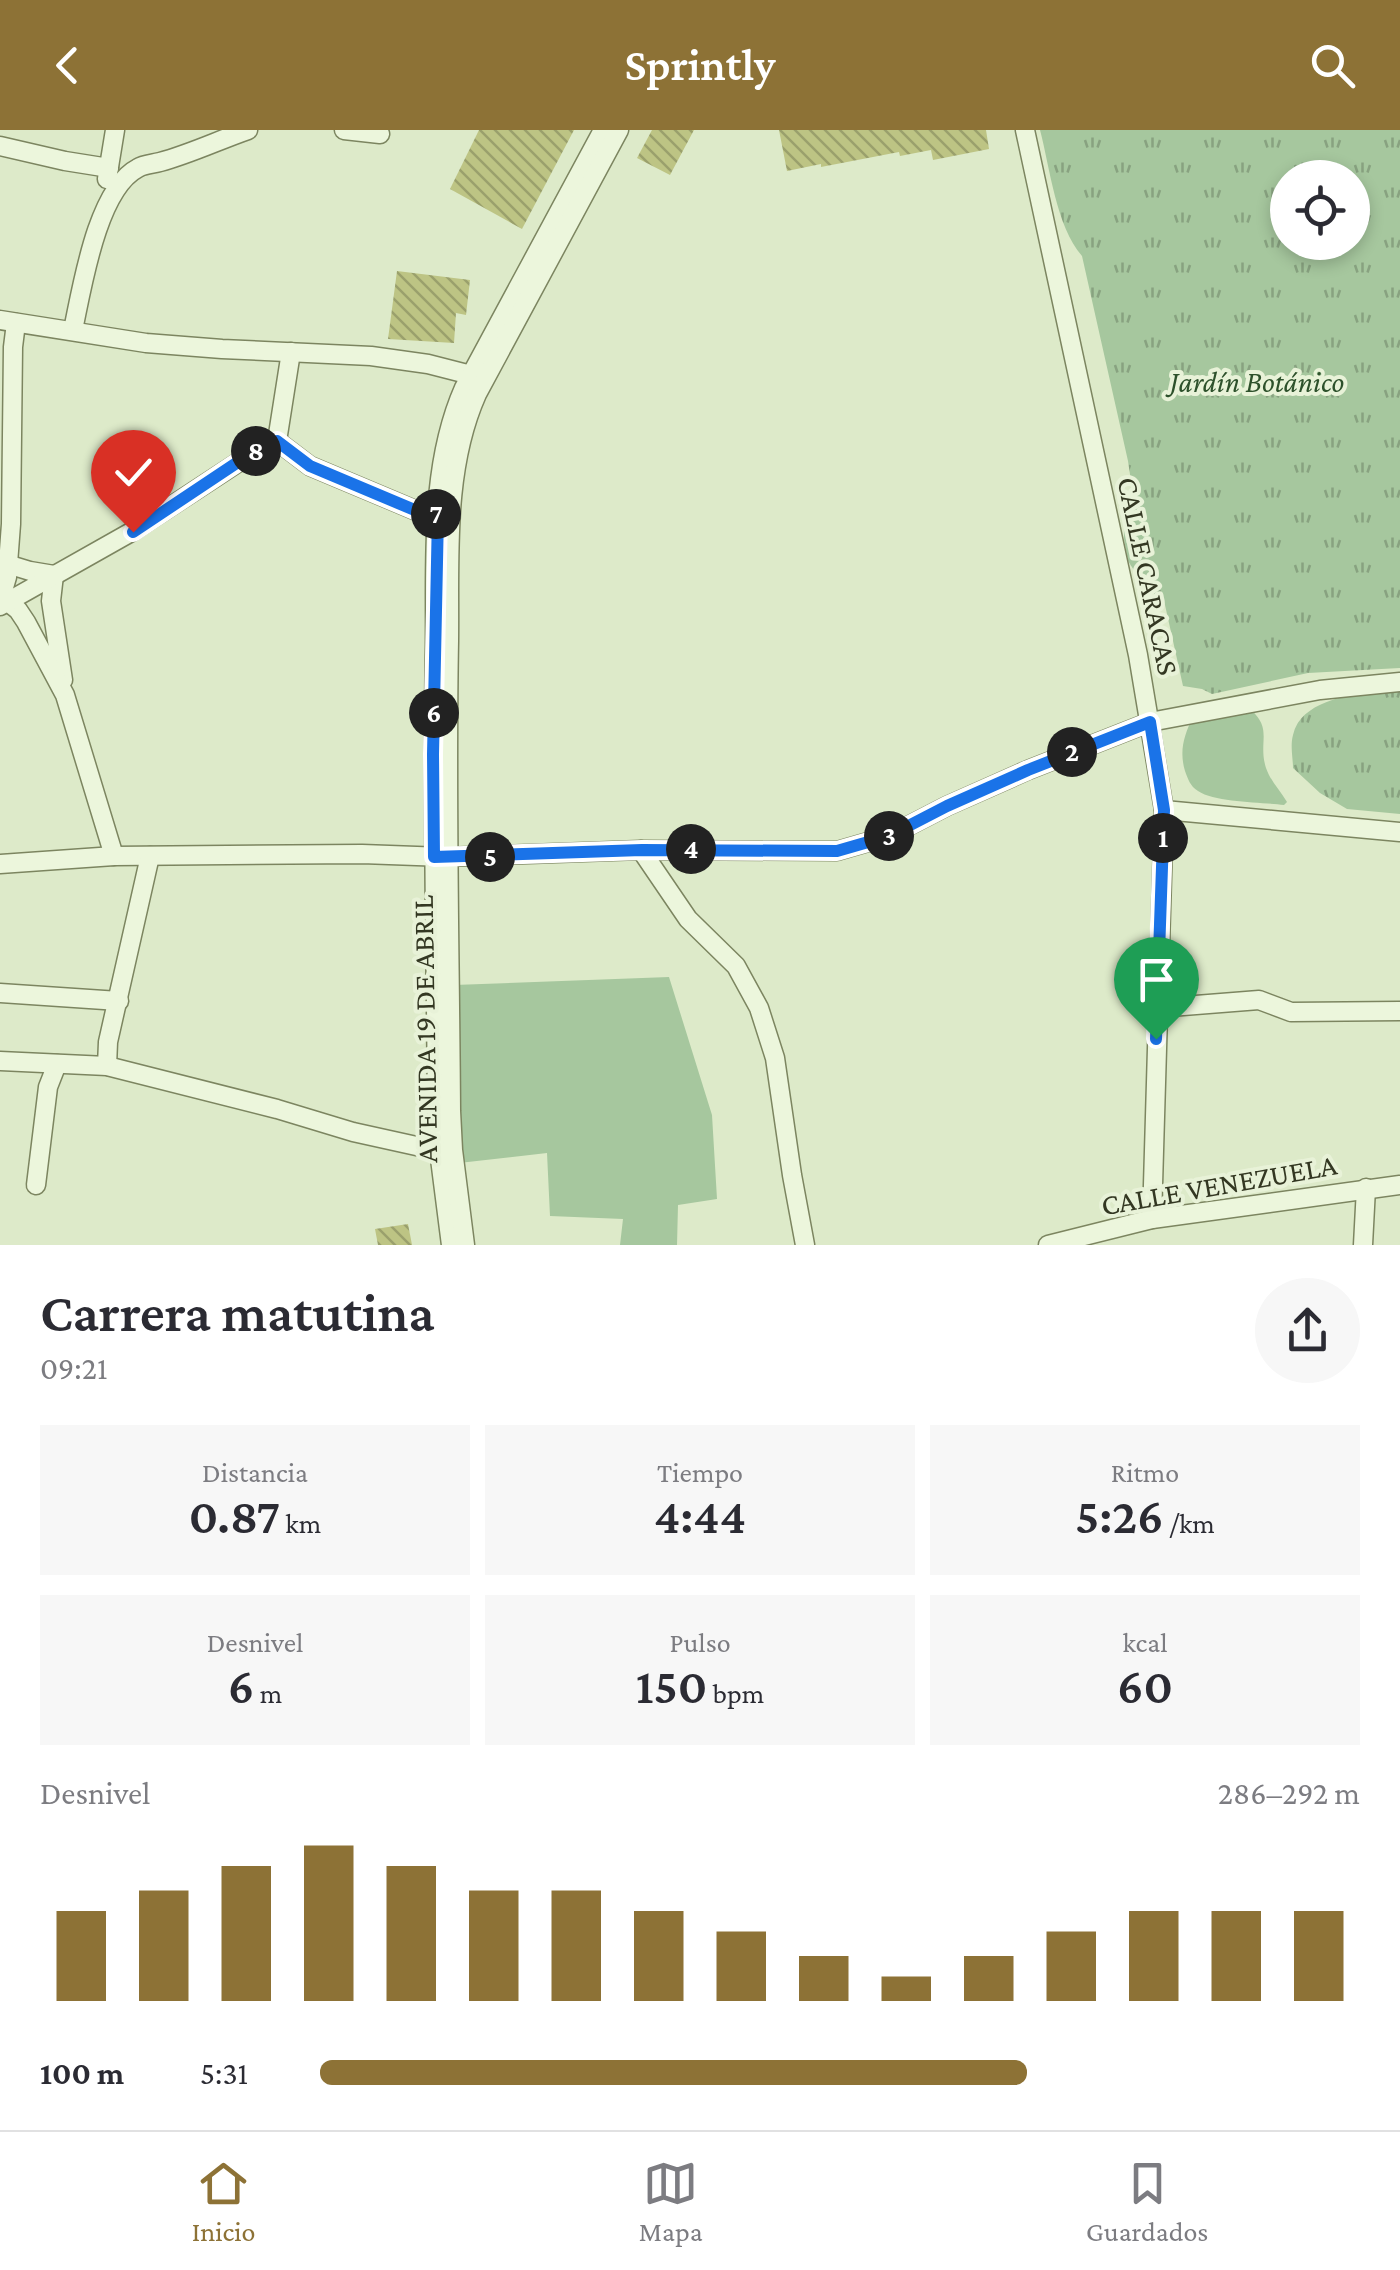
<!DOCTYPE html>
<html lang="es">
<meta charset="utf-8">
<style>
body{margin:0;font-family:"Crimson Pro",serif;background:#f7f7f7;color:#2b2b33;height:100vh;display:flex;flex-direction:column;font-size:38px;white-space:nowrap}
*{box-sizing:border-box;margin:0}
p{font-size:32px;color:#7c7c81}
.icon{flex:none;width:55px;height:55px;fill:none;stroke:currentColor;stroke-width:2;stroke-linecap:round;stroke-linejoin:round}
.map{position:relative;height:1115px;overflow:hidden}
.panel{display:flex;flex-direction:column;background:#fff;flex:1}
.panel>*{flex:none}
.buttons{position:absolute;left:1270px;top:30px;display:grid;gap:20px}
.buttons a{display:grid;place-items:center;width:100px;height:100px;border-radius:50%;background:#fff;box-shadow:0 5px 15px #0003;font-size:50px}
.pin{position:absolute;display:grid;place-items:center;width:85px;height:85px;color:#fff;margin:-102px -42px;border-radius:50% 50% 50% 0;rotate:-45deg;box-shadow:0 0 10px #0007}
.pin .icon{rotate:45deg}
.km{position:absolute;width:50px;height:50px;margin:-25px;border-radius:50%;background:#222;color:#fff;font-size:28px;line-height:50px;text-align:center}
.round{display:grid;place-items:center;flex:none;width:105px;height:105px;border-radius:52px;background:#f7f7f7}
.summary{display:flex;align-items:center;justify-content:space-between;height:170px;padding:0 40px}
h1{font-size:55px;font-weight:600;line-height:75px}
.figures{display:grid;grid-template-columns:repeat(3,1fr);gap:15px;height:170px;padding:10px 40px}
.figures div{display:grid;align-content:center;border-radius:0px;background:#f7f7f7;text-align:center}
.figures b{font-size:50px;font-weight:600}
.figures small{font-size:28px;font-weight:400}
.figures p{font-size:28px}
.chart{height:280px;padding:20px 40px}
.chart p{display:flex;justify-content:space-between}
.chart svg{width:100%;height:180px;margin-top:10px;stroke:#8d7236;stroke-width:6}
ul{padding:0 40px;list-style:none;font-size:32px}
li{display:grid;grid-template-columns:160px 120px 1fr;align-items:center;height:75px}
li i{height:25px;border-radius:12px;background:#8d7236}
header{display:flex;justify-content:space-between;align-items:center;height:130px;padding:0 40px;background:#8d7236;color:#fff;font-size:45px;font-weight:600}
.tab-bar{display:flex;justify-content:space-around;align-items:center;height:140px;border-top:2px solid #e1e1e2;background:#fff;font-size:28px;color:#7c7c81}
.tab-bar a{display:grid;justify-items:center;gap:5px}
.tab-bar .active{color:#8d7236}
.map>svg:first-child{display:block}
.green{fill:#a6c79e}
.park{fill:url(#park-tufts);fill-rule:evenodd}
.building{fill:url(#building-back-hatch)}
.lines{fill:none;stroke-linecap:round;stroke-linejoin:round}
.minor-casing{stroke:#7c8560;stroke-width:21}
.minor{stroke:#ecf6dc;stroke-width:18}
.route-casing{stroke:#fff;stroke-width:20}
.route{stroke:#1a73e8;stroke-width:12}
.labels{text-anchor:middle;stroke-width:8;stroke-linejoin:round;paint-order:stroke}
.park-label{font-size:30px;font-style:italic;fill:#2d512b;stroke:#e8f2d8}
.street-label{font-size:30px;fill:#333722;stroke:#e8f2d8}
</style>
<header><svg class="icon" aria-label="back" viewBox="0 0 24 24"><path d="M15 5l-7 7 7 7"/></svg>Sprintly<svg class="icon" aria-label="search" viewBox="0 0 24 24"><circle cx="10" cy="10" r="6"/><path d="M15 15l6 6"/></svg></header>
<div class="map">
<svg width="1400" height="1115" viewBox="0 0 1400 1115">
<defs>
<pattern id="park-tufts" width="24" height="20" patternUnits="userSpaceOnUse" patternTransform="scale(2.5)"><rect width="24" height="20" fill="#a6c79e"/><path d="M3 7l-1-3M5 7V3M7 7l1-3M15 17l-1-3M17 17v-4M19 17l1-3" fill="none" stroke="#88a280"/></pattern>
<pattern id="building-back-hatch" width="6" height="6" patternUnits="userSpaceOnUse" patternTransform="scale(2.5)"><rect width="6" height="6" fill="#bdc484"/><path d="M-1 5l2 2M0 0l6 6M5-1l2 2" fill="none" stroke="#9aa06c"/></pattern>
</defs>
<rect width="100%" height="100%" fill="#ddeac9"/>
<g class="green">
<path d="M1244 574C1276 598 1257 609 1266 638 1271 652 1280 660 1287 672L1284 675C1262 672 1216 673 1198 661 1190 656 1188 649 1185 641 1179 621 1184 605 1193 587Z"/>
<polygon points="669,847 712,985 717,1069 678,1075 677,1115 620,1115 623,1089 550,1086 547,1023 459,1033 454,855"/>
</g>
<g class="park">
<path d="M1040 0H1400V538L1308 543 1212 564 1202 559 1183 556 1165 475 1139 448 1128 431 1124 409V386L1135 378 1128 331 1082 126C1056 96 1050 38 1040 0ZM1288 48H1352V112H1288Z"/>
<path d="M1375 559H1400V684L1347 679 1320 663 1293 638C1293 628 1290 616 1293 605 1301 571 1346 567 1375 559Z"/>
</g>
<g class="building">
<polygon points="479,0 574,0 522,99 450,59"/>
<polygon points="652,0 694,0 670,45 637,28"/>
<polygon points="779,0 986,0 989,19 933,30 931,20 900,26 899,22 821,37 821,34 787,41"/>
<polygon points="397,141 470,150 466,185 456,183 454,213 388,209"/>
<polygon points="408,1094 412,1115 378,1115 375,1099"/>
</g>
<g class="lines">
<g class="minor-casing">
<g id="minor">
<polyline points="344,0 380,4"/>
<polyline points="1025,0 1138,525 1164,680 1152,1089"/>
<polyline points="0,16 65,31 109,38"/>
<polyline points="107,49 115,0"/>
<polyline points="0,190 146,213 222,219 371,226 428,234 471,245"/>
<path d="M73 200C82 158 97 59 138 38 144 34 153 34 160 32 190 24 219 10 248 0"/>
<polyline points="277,311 310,336 417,381 437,384"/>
<polyline points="277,311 291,222"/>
<polyline points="7,434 30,441 54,445 51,471 63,550"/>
<polyline points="0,471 7,447 11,394 13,217 16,193"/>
<polyline points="8,472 18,480 26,492 65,565 114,726"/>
<polyline points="0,476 133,401 251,324 277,311"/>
<polyline points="1164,680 1400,702"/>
<polyline points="641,720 688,789 736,836 759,878 775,928 792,1045 805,1115"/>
<polyline points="0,734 114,726 362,724 444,727 641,720 837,721 889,706 947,676 1028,640 1150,592 1320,560 1400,552"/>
<polyline points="0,863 119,871"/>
<polyline points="1158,878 1259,870 1291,882 1400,881"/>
<polyline points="0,931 107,936 277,979 353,1002 439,1021"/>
<polyline points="107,936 108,912 150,726"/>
<polyline points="36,1055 48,957 57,934"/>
<path d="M451 1115 439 1021 437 981C436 826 432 670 435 515 436 430 429 337 464 258L603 0"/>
<path d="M465 1115 453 1020 451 981C450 824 446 668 449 511 450 430 443 340 477 264L619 0"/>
<polyline points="1048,1115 1152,1089 1400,1055"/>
<polyline points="1363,1115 1366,1058"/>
</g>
</g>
<use href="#minor" class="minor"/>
</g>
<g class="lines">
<g class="route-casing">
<polyline id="route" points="133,402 250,324 277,311 310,336 417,381 438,384 433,624 434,727 642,720 837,721 889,706 947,676 1028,640 1150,592 1164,680 1156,909"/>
</g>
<use href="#route" class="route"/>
</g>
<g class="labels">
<g class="park-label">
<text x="1257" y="262">Jardín Botánico</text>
</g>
<g class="street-label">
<text transform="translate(1148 446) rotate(78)" y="10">CALLE CARACAS</text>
<text transform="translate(425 899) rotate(-91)" y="10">AVENIDA 19 DE ABRIL</text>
<text transform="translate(1219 1055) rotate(-10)" y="10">CALLE VENEZUELA</text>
</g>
</g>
</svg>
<div class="buttons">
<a><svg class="icon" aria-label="locate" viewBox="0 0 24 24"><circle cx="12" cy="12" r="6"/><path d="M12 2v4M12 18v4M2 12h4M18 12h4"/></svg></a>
</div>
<div class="pin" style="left:1156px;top:909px;background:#1e9e55"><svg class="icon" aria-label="arrive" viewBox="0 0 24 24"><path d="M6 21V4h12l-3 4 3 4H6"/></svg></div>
<div class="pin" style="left:133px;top:402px;background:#d93025"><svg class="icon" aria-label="check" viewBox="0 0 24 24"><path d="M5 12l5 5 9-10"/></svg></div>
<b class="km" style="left:1163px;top:708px">1</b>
<b class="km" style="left:1072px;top:622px">2</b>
<b class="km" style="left:889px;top:706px">3</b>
<b class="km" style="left:691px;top:719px">4</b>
<b class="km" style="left:490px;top:727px">5</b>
<b class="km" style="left:434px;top:583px">6</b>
<b class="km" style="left:436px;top:384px">7</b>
<b class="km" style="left:256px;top:321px">8</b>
</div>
<section class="panel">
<div class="summary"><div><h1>Carrera matutina</h1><p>09:21</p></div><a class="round"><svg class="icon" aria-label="share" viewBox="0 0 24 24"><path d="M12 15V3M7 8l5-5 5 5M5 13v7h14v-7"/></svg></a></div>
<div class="figures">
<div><p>Distancia</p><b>0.87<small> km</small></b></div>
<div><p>Tiempo</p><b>4:44</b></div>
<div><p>Ritmo</p><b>5:26<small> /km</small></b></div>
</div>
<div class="figures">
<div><p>Desnivel</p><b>6<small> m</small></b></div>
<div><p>Pulso</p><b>150<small> bpm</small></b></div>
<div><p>kcal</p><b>60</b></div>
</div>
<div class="chart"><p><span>Desnivel</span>286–292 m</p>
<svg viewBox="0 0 160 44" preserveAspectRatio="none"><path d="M5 44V22M15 44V17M25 44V11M35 44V6M45 44V11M55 44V17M65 44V17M75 44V22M85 44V27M95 44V33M105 44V38M115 44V33M125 44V27M135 44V22M145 44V22M155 44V22"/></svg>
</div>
<ul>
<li><b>100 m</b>5:31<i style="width:68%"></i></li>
</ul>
</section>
<nav class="tab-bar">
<a class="active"><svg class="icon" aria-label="home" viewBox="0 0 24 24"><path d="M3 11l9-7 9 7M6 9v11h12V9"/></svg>Inicio</a>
<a><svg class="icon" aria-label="map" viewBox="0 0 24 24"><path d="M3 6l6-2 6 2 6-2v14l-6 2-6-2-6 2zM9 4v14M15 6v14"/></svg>Mapa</a>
<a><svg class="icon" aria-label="saved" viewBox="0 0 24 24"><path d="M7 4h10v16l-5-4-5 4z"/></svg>Guardados</a>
</nav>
